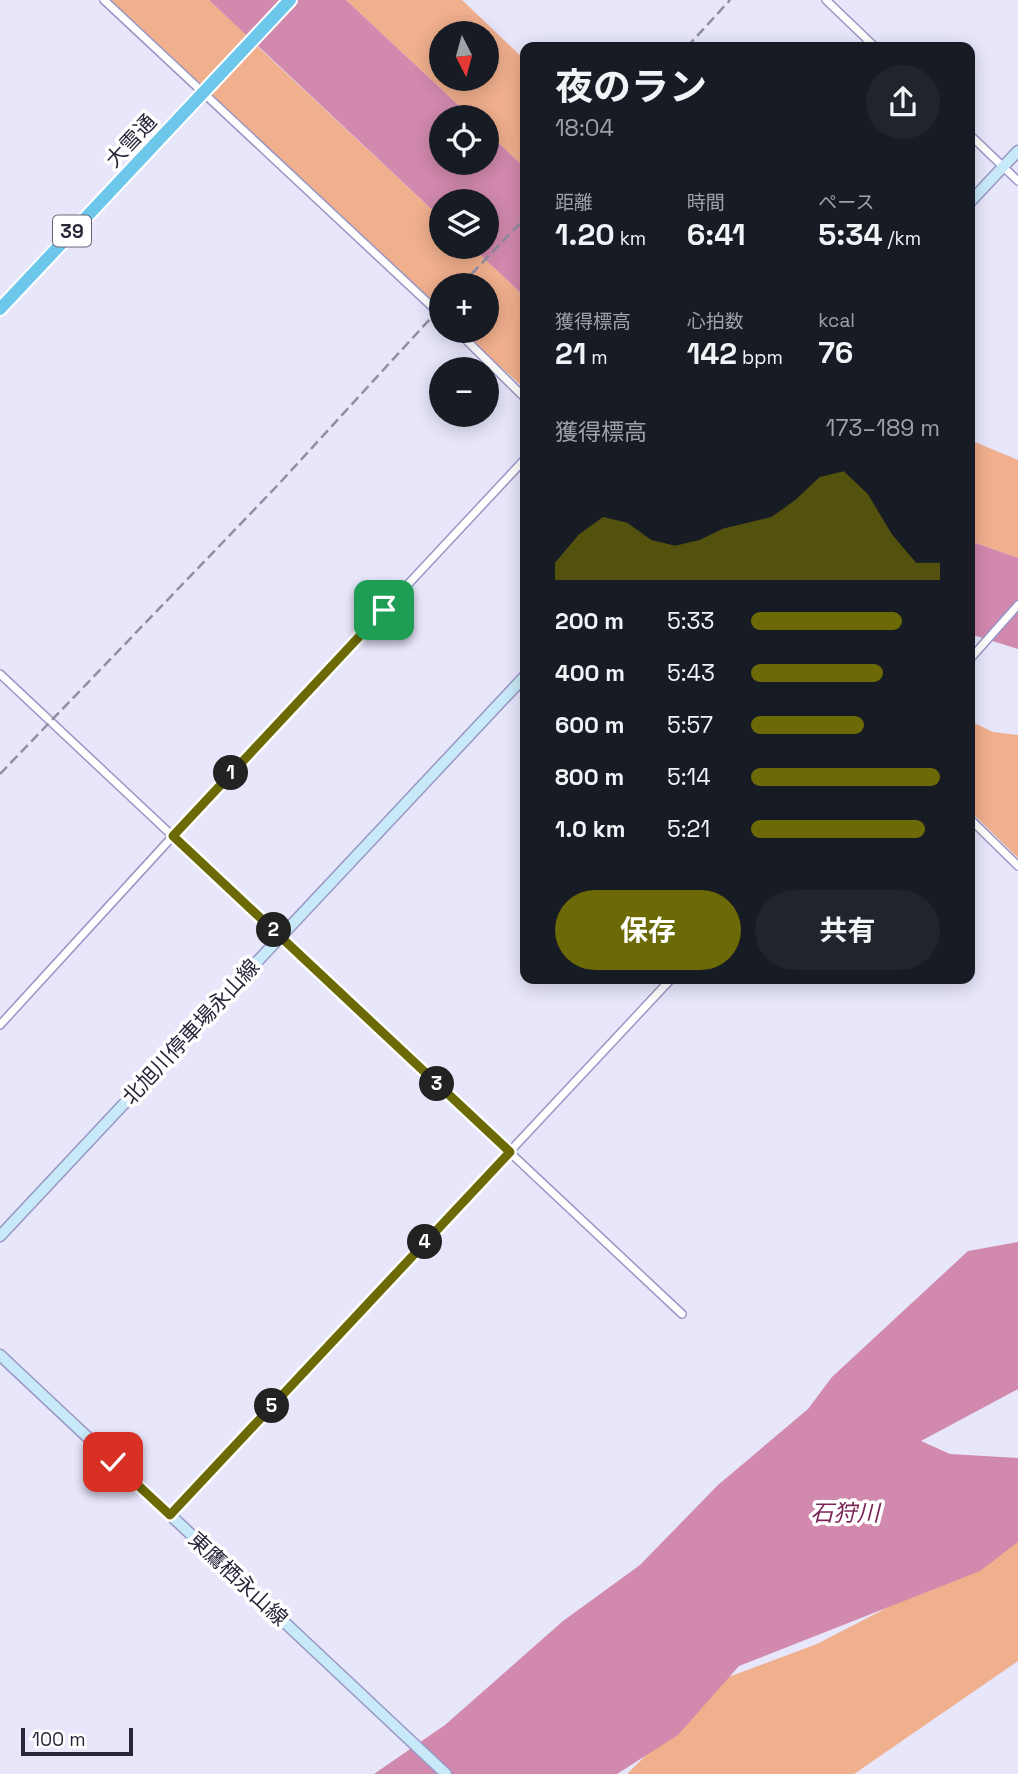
<!DOCTYPE html>
<html lang="ja">
<meta charset="utf-8">
<style>
body{margin:0;font-family:"Space Grotesk","Noto Sans JP",sans-serif;background:#20242c;color:#f1f3f6;height:100vh;display:flex;flex-direction:column;font-size:26px;white-space:nowrap}
*{box-sizing:border-box;margin:0}
p{font-size:23px;color:#9ea1a6}
.icon{flex:none;width:38px;height:38px;fill:none;stroke:currentColor;stroke-width:2;stroke-linecap:round;stroke-linejoin:round}
.map{position:relative;flex:1;overflow:hidden}
.side{position:absolute;left:520px;top:42px;width:455px;height:942px;display:flex;flex-direction:column;background:#171b24;border-radius:14px;box-shadow:0 4px 18px #0003}
.side>*{flex:none}
.needle{width:46px;rotate:174deg}
.tools{position:absolute;left:429px;top:21px;display:grid;gap:14px}
.tools a{display:grid;place-items:center;width:70px;height:70px;border-radius:50%;background:#171b24;box-shadow:0 4px 18px #0003;font-size:35px}
.scale{position:absolute;left:21px;bottom:18px;width:112px;box-sizing:border-box;padding-left:7px;border:4px solid #282639;border-top:0;font-size:19px;line-height:24px;white-space:nowrap;color:#282639;-webkit-text-stroke:5px #fff;paint-order:stroke}
.pin{position:absolute;display:grid;place-items:center;width:60px;height:60px;color:#fff;margin:-30px;border-radius:14px;box-shadow:0 4px 10px #0006}
.km{position:absolute;width:35px;height:35px;margin:-18px;border-radius:50%;background:#222;color:#fff;font-size:19px;line-height:35px;text-align:center}
.round{display:grid;place-items:center;flex:none;width:74px;height:74px;border-radius:37px;background:#20242c}
.summary{display:flex;align-items:center;justify-content:space-between;height:119px;padding:0 35px}
h1{font-size:38px;font-weight:700;line-height:52px}
.figures{display:grid;grid-template-columns:repeat(3,1fr);gap:10px;height:119px;padding:7px 35px}
.figures div{display:grid;align-content:center}
.figures b{font-size:30px;font-weight:700}
.figures small{font-size:19px;font-weight:400}
.figures p{font-size:19px}
.chart{height:196px;padding:14px 35px}
.chart p{display:flex;justify-content:space-between}
.chart svg{width:100%;height:126px;margin-top:7px;fill:#6c6a06;opacity:.7}
.primary-button{display:flex;gap:14px;margin-top:auto;padding:14px 35px}
.primary-button a{flex:1;height:80px;border-radius:42px;background:#6c6a06;color:#fff;font-size:28px;font-weight:700;line-height:80px;text-align:center}
.primary-button a+a{background:#20242c;color:#f1f3f6}
ul{padding:0 35px;list-style:none;font-size:23px}
li{display:grid;grid-template-columns:112px 84px 1fr;align-items:center;height:52px}
li i{height:18px;border-radius:9px;background:#6c6a06}
.map>svg:first-child{display:block}
.green{fill:#f0af8d;fill-rule:evenodd}
.water{fill:#d189ad}
.lines{fill:none;stroke-linecap:round;stroke-linejoin:round}
.minor-casing{stroke:#9a96c6;stroke-width:10}
.secondary-casing{stroke:#9a96c6;stroke-width:13}
.trunk-casing{stroke:#fff;stroke-width:16}
.minor{stroke:#fff;stroke-width:7}
.secondary{stroke:#c8eaf8;stroke-width:10}
.trunk{stroke:#6cc7eb;stroke-width:12}
.rail{stroke:#908ea2;stroke-width:2.5;stroke-dasharray:10 5;stroke-linecap:butt}
.route-casing{stroke:#fff;stroke-width:14}
.route{stroke:#6c6a06;stroke-width:9}
.labels{text-anchor:middle;stroke-width:7;stroke-linejoin:round;paint-order:stroke}
.shield{fill:#fff;stroke:#686774;stroke-width:2}
.shield-label{font-size:19px;font-weight:bold;fill:#282639}
.street-label{font-size:21px;fill:#282639;stroke:#fff}
.water-label{font-size:23px;font-style:italic;fill:#792455;stroke:#fff}
</style>
<div class="map">
<svg width="1018" height="1774" viewBox="0 0 1018 1774">
<rect width="100%" height="100%" fill="#e7e6fb"/>
<g class="green">
<polygon points="104,0 209,0 249,37 198,88"/>
<path d="M346 0H462L525 60V168L487 132 486 117H471ZM441 33H486V79H441Z"/>
<polygon points="257,46 441,218 441,247 472,247 525,297 525,389 461,331 486,331 486,285 441,285 441,312 206,96"/>
<polygon points="970,440 1018,460 1018,558 970,541"/>
<polygon points="970,721 993,732 1018,735 1018,858 970,811"/>
<polygon points="1018,1540 1018,1661 854,1774 627,1774 723,1679 817,1644"/>
</g>
<g class="water">
<polygon points="209,0 346,0 471,117 441,117 441,163 486,163 487,132 525,168 525,297 472,247 486,247 486,201 441,201 441,218"/>
<polygon points="970,541 1018,558 1018,649 970,634"/>
<polygon points="1018,1242 1018,1389 921,1441 950,1454 1018,1458 1018,1542 980,1571 739,1666 678,1735 617,1774 374,1774 445,1725 563,1621 640,1565 718,1485 808,1409 832,1377 968,1251"/>
</g>
<g class="lines">
<g class="minor-casing">
<g id="minor">
<polyline points="104,0 441,315"/>
<polyline points="826,0 875,47"/>
<polyline points="970,135 1018,181"/>
<polyline points="457,331 525,398"/>
<polyline points="970,659 1018,605"/>
<polyline points="0,674 682,1314"/>
<polyline points="970,819 1018,866"/>
<polyline points="0,1025 173,836 525,459"/>
<polyline points="170,1515 672,978"/>
</g>
</g>
<g class="secondary-casing">
<g id="secondary">
<polyline points="970,202 1018,151"/>
<polyline points="0,1236 525,676"/>
<polyline points="0,1355 446,1774"/>
</g>
</g>
<g class="trunk-casing">
<polyline id="trunk" points="0,309 290,0"/>
</g>
<use href="#minor" class="minor"/>
<use href="#secondary" class="secondary"/>
<use href="#trunk" class="trunk"/>
<g class="rail">
<polyline points="687,47 730,0"/>
<polyline points="461,285 525,218"/>
<polyline points="0,774 276,487 441,307"/>
</g>
</g>
<g class="lines">
<g class="route-casing">
<polyline id="route" points="113,1462 170,1515 510,1152 173,836 384,610"/>
</g>
<use href="#route" class="route"/>
</g>
<g class="labels">
<rect class="shield" x="53" y="215.5" width="38" height="31" rx="5"/>
<g class="shield-label">
<text x="72" y="238">39</text>
</g>
<g class="street-label">
<text transform="translate(131 141) rotate(-47)" y="7">大雪通</text>
<text transform="translate(191 1032) rotate(-47)" y="7">北旭川停車場永山線</text>
<text transform="translate(238 1579) rotate(43)" y="7">東鷹栖永山線</text>
</g>
<g class="water-label">
<text x="845" y="1521">石狩川</text>
</g>
</g>
</svg>
<div class="tools">
<a><svg class="needle" viewBox="-14 -14 28 28"><path d="M0-13l5 13h-10z" fill="#e53935"/><path d="M0 13l5-13h-10z" fill="#9ea1a6"/></svg></a>
<a><svg class="icon" aria-label="locate" viewBox="0 0 24 24"><circle cx="12" cy="12" r="6"/><path d="M12 2v4M12 18v4M2 12h4M18 12h4"/></svg></a>
<a><svg class="icon" aria-label="layers" viewBox="0 0 24 24"><path d="M12 4l9 5-9 5-9-5zM3 14l9 5 9-5"/></svg></a>
<a>+</a>
<a>−</a>
</div>
<div class="scale">100 m</div>
<div class="pin" style="left:384px;top:610px;background:#1e9e55"><svg class="icon" aria-label="arrive" viewBox="0 0 24 24"><path d="M6 21V4h12l-3 4 3 4H6"/></svg></div>
<div class="pin" style="left:113px;top:1462px;background:#d93025"><svg class="icon" aria-label="check" viewBox="0 0 24 24"><path d="M5 12l5 5 9-10"/></svg></div>
<b class="km" style="left:231px;top:773px">1</b>
<b class="km" style="left:274px;top:930px">2</b>
<b class="km" style="left:437px;top:1084px">3</b>
<b class="km" style="left:425px;top:1242px">4</b>
<b class="km" style="left:272px;top:1406px">5</b>
<section class="side">
<div class="summary"><div><h1>夜のラン</h1><p>18:04</p></div><a class="round"><svg class="icon" aria-label="share" viewBox="0 0 24 24"><path d="M12 15V3M7 8l5-5 5 5M5 13v7h14v-7"/></svg></a></div>
<div class="figures">
<div><p>距離</p><b>1.20<small> km</small></b></div>
<div><p>時間</p><b>6:41</b></div>
<div><p>ペース</p><b>5:34<small> /km</small></b></div>
</div>
<div class="figures">
<div><p>獲得標高</p><b>21<small> m</small></b></div>
<div><p>心拍数</p><b>142<small> bpm</small></b></div>
<div><p>kcal</p><b>76</b></div>
</div>
<div class="chart"><p><span>獲得標高</span>173–189 m</p>
<svg viewBox="0 0 160 44" preserveAspectRatio="none"><path d="M0 44V38L10 28L20 22L30 24L40 30L50 32L60 30L70 26L80 24L90 22L100 16L110 8L120 6L130 14L140 28L150 38L160 38V44z"/></svg>
</div>
<ul>
<li><b>200 m</b>5:33<i style="width:80%"></i></li>
<li><b>400 m</b>5:43<i style="width:70%"></i></li>
<li><b>600 m</b>5:57<i style="width:60%"></i></li>
<li><b>800 m</b>5:14<i style="width:100%"></i></li>
<li><b>1.0 km</b>5:21<i style="width:92%"></i></li>
</ul>
<div class="primary-button"><a>保存</a><a>共有</a></div>
</section>
</div>
